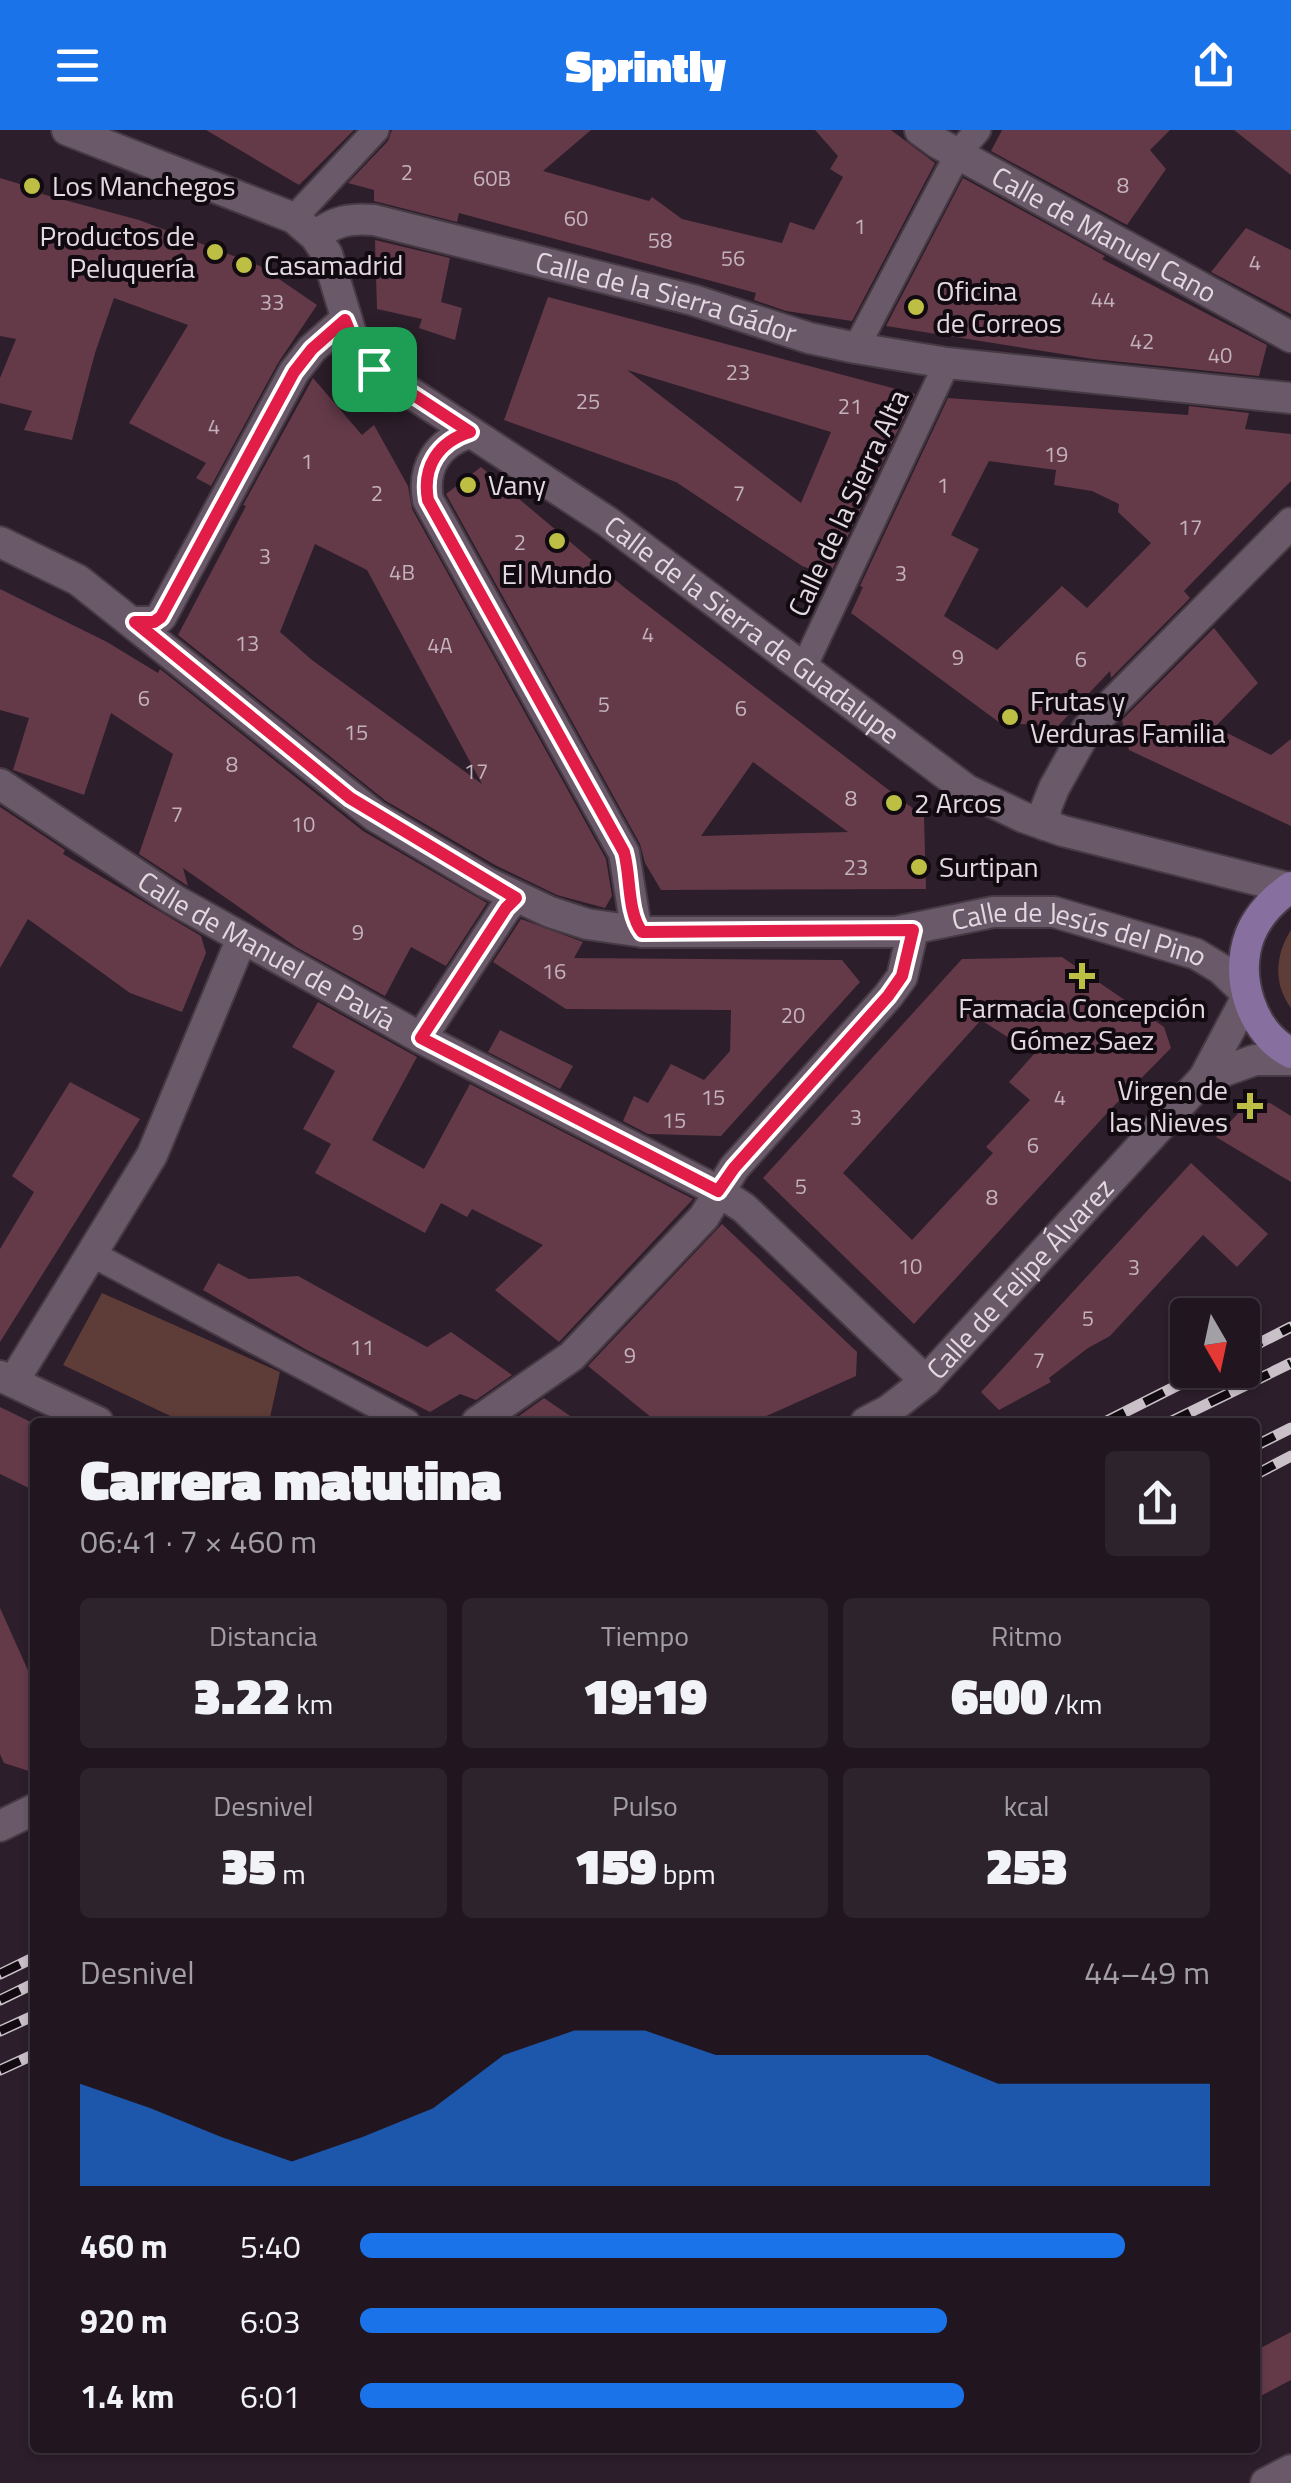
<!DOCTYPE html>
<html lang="es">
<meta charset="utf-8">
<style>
body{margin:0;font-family:"Titillium Web",sans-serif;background:#2d232d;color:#f1f3f6;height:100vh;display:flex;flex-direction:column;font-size:38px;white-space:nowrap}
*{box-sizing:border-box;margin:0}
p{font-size:32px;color:#a29fa5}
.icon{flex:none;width:55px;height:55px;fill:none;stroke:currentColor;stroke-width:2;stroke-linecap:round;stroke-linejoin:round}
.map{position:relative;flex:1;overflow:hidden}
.details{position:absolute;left:30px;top:1288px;width:1230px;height:1035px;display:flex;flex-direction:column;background:#211620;border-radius:10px;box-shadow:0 2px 8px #0004,0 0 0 2px #3e353e}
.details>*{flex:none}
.needle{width:65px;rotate:171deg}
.controls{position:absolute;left:1170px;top:1168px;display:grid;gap:20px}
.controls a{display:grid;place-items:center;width:90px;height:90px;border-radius:10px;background:#211620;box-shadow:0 2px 8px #0004,0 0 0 2px #3e353e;font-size:50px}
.pin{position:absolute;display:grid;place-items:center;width:85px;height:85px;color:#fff;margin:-42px;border-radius:20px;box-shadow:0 5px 15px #0006}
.round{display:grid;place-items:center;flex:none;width:105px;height:105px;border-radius:10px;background:#2d232d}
.summary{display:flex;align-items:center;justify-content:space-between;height:170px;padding:0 50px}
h1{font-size:55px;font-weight:800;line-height:75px}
.stats{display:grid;grid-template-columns:repeat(3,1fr);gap:15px;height:170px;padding:10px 50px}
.stats div{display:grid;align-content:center;border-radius:10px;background:#2d232d;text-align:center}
.stats b{font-size:50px;font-weight:800}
.stats small{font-size:28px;font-weight:400}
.stats p{font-size:28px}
.chart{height:280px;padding:20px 50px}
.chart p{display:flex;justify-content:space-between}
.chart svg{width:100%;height:180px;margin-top:10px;fill:#1a73e8;opacity:.7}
ul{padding:0 50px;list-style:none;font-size:32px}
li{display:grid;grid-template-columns:160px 120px 1fr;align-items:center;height:75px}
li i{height:25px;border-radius:12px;background:#1a73e8}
header{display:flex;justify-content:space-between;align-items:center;height:130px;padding:0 50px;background:#1a73e8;color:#fff;font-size:45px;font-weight:800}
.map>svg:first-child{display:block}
.green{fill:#5e3c38}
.building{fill:#643a49;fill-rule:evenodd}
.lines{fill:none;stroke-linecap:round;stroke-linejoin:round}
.pedestrian-casing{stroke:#463a44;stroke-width:29}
.minor-casing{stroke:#463a44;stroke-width:34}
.tertiary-casing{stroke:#463a44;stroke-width:34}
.primary-casing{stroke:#463a44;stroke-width:34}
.pedestrian{stroke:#6a5968;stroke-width:25}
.minor{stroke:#6a5968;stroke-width:30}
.tertiary{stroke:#6a5968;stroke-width:30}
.primary{stroke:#876fa0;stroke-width:30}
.rail-casing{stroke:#cac0c8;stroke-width:11}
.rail{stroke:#110a10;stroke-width:8;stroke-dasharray:22;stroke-linecap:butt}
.route-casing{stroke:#fff;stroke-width:20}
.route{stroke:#e11d48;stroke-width:12}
.poi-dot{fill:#bcbf43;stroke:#110a10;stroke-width:4}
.labels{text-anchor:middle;stroke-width:8;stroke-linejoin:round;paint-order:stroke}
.number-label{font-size:22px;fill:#c3b1bb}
.poi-label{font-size:28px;fill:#e3d9e1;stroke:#110a10;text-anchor:start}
.street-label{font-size:28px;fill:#e3d9e1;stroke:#110a10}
</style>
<header><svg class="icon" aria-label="menu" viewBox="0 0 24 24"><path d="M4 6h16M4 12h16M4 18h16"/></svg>Sprintly<svg class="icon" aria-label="share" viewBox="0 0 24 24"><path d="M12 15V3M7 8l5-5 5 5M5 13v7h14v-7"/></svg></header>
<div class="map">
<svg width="1291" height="2353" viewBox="0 0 1291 2353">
<rect width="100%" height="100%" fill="#2c1e2a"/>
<g class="green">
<path d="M1291 800V878C1273 854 1275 825 1291 800Z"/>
<polygon points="102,1163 280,1242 269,1292 183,1292 63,1235"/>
</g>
<g class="building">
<polygon points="206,0 354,0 299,55"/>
<polygon points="392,0 591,0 543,41 649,71 652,67 682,89 782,113 790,92 814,100 843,47 830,39 838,26 815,0 891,0 935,33 852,191 786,181 754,170 756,163 459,83 457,92 374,71 374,60 348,53 388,11"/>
<polygon points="1002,0 1170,0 1150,20 1166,39 1127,95 991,21"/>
<polygon points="1234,0 1291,0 1291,45"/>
<polygon points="0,48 43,61 42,64 139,90 260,136 317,175 278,233 211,356 196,348 206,333 129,293 188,195 114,168 95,223 72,310 24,300 32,281 0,273 0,248 16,209 0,206"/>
<polygon points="963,48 1105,126 1102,129 1267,215 1259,246 1093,229 886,196"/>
<polygon points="1246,98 1291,120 1291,184 1211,142"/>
<polygon points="375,110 450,128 441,172 462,178 455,210 419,198 422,189 377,179"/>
<path d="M548 167 915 264 829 446 802 436 676 352 504 290ZM627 240 831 302 801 373Z"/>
<path d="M313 248 362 305 374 295 408 356 412 379 606 729 612 766 605 778 557 765 495 735 386 671 178 505 246 376 243 375ZM315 414 367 440 482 654 312 530 280 502Z"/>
<path d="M948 268 1188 285 1189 276 1249 283 1245 299 1291 304V351L1184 461 1190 468 1111 548 1110 541 1058 596 1000 593 851 483 863 457 860 456ZM989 331 1056 340 1054 355 1092 361 1119 374 1118 382 1151 413 1087 478 1062 456 997 520 944 486 979 419 951 405Z"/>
<path d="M481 337 625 458 924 687 926 759 661 760 645 733 640 714 446 364ZM753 632 848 702 701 706Z"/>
<polygon points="0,459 107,512 158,543 160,539 363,701 487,773 446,836 411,817 385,866 296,817 183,738 188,756 139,724 173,624 111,583 84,665 13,640 29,588 0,580"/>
<polygon points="1214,498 1258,553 1215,597 1271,625 1291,609 1291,696 1129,620 1122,590"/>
<polygon points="0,677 65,720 63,724 201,806 206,823 182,882 130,863 28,789 0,838"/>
<polygon points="521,789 583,812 574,828 842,830 860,852 721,1006 648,1004 623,991 634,966 648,973 671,934 704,950 730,921 731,880 566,879 493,832"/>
<path d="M1062 827 1164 897 1171 918 1109 981 914 1194 763 1048 962 829ZM981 890 1034 924 1009 952 1030 970 986 1017 993 1023 912 1110 843 1043Z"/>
<polygon points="318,872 417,927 372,1010 424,1039 470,954 693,1069 559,1212 495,1160 543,1115 472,1079 467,1087 441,1073 425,1103 315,1043 331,1014 303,999 335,941 292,917"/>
<polygon points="500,900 573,936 560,959 488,922"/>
<polygon points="70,952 140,989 0,1212 0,1119 34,1062 12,1046"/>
<polygon points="1270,973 1291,986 1291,1052 1216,1007 1243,978"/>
<polygon points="1191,1033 1268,1104 1237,1137 1203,1105 1110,1206 1088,1218 1049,1248 1051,1252 999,1280 981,1262"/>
<polygon points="722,1094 857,1222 856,1246 753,1292 657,1292 588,1236"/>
<polygon points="218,1133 249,1149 298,1146 427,1217 451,1202 512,1245 476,1270 460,1264 430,1282 307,1220 203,1160"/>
<polygon points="544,1268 579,1292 537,1292 519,1286"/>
<polygon points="0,1277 35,1294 35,1361 0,1344"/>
<polygon points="0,1478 35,1556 35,1643 4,1633 0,1624"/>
<polygon points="1291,2202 1291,2250 1255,2269 1255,2221"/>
</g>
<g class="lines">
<g class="pedestrian-casing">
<g id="pedestrian">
<polyline points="294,88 376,0"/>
<polyline points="856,218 959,22 978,0"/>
<polyline points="803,539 947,233"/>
<polyline points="92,1124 407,1292"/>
</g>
</g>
<g class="minor-casing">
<g id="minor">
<path id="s1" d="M920 0 938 13 1291 207"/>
<path id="s2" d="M315 106C335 91 349 88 374 90L693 170 809 208 856 218 947 233 1291 268"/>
<path d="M470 303C438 312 422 337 428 370L624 723 635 792 643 802"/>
<polyline points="135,492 154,492 161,487 294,242 312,219 345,190"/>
<path id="s3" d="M0 654 173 769 421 908 718 1061 744 1078 926 1251"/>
<polyline points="1045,695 1046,678 1054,658 1087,599 1291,393"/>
<polyline points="421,908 506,778 515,769"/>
<polyline points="1204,948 1255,930 1291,930"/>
<polyline points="0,1246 98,1292"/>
<polyline points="13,1252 152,1025 242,808"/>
<polyline points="477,1292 572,1226 704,1087 734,1038 888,866 902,847 913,800"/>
<path id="s4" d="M866 1292 889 1280 926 1251 1204 948 1247 867"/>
<polyline points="0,1696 35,1679"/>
<polyline points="1266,2353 1291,2340"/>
</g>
</g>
<g class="tertiary-casing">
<g id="tertiary">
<path id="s5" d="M67 0 294 88 315 106 327 124 354 213 374 239 608 392 967 660 1023 687 1063 701 1289 758"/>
<path id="s6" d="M0 412 78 450 375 686 486 752 550 782 587 794 643 802H896L993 782H1054L1196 824 1221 839 1246 863"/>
</g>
</g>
<g class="primary-casing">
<path id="primary" d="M1291 757C1274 769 1258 785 1250 805 1234 847 1251 902 1291 923"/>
</g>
<use href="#pedestrian" class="pedestrian"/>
<use href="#minor" class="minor"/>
<use href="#tertiary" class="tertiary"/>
<use href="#primary" class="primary"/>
<g class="rail-casing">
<g id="rail">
<polyline points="1242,1222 1291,1197"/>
<polyline points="1105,1292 1208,1240"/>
<polyline points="1170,1292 1291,1233"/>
<polyline points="1255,1316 1291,1298"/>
<polyline points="1255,1345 1291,1326"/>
<polyline points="0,1844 35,1827"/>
<polyline points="0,1870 35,1853"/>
<polyline points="0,1901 35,1885"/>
<polyline points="0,1940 35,1924"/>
</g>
</g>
<use href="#rail" class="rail"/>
</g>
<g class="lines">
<g class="route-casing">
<path id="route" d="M345 190 354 212 374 239 470 302C438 312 422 337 428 370L624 722C631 747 627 782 642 802L913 800 902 846 888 866 734 1038 718 1061 421 908 506 778 516 768 350 668 135 492H154L161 487 294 242 312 219Z"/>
</g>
<use href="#route" class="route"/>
</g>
<g class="poi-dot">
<circle cx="32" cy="56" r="10"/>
<circle cx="215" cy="122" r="10"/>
<circle cx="244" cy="135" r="10"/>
<circle cx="916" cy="177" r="10"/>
<circle cx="468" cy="355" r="10"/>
<circle cx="557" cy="411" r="10"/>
<circle cx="1010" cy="587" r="10"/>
<circle cx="894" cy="673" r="10"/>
<circle cx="919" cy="737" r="10"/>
<path d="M1077 831h10v10h10v10h-10v10h-10v-10h-10v-10h10z"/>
<path d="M1245 961h10v10h10v10h-10v10h-10v-10h-10v-10h10z"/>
</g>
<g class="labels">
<g class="number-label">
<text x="407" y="50">2</text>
<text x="492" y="56">60B</text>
<text x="1123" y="63">8</text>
<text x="576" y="96">60</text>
<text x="860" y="104">1</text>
<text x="660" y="118">58</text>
<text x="733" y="136">56</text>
<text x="1255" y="140">4</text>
<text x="1103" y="177">44</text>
<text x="272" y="180">33</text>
<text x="1142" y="219">42</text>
<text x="1220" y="233">40</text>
<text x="738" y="250">23</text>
<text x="588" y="279">25</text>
<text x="850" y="284">21</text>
<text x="214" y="304">4</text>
<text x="1056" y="332">19</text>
<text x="307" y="339">1</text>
<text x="943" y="363">1</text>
<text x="377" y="371">2</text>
<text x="739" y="371">7</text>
<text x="1190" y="405">17</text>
<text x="520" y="420">2</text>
<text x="265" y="434">3</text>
<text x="402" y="450">4B</text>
<text x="901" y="451">3</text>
<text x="648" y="512">4</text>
<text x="247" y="521">13</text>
<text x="440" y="523">4A</text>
<text x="958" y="535">9</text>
<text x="1081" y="537">6</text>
<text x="144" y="576">6</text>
<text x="604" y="582">5</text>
<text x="741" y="586">6</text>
<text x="356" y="610">15</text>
<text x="232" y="642">8</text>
<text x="476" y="649">17</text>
<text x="851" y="676">8</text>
<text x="177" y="692">7</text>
<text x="303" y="702">10</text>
<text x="856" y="745">23</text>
<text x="358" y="810">9</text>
<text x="554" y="849">16</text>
<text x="793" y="893">20</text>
<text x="713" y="975">15</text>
<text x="1060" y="975">4</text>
<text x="856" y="995">3</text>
<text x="674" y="998">15</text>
<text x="1033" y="1023">6</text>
<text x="801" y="1064">5</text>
<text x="992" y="1075">8</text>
<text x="910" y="1144">10</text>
<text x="1134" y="1145">3</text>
<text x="1088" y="1196">5</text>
<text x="362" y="1225">11</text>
<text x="630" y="1233">9</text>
<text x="1039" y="1238">7</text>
</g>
<g class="poi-label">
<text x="52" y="66">Los Manchegos</text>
<text x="195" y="116" text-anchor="end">Productos de<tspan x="195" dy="32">Peluquería</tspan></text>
<text x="264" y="145">Casamadrid</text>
<text x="936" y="171">Oficina<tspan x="936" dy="32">de Correos</tspan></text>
<text x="488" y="365">Vany</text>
<text x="557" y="454" text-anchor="middle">El Mundo</text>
<text x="1030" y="581">Frutas y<tspan x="1030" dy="32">Verduras Familia</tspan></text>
<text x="914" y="683">2 Arcos</text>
<text x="939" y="747">Surtipan</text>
<text x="1082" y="888" text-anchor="middle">Farmacia Concepción<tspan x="1082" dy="32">Gómez Saez</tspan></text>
<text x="1228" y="970" text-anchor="end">Virgen de<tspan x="1228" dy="32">las Nieves</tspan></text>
</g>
<g class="street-label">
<text dy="10" stroke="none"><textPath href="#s1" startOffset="212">Calle de Manuel Cano</textPath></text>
<text dy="10" stroke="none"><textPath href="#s2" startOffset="365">Calle de la Sierra Gádor</textPath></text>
<text transform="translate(848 373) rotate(-65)" y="10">Calle de la Sierra Alta</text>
<text dy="10" stroke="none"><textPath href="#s5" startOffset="878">Calle de la Sierra de Guadalupe</textPath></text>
<text dy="10" stroke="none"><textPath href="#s6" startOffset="1202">Calle de Jesús del Pino</textPath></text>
<text dy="10" stroke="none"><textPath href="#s3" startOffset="315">Calle de Manuel de Pavía</textPath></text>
<text dy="10" stroke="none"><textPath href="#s4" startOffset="212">Calle de Felipe Álvarez</textPath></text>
</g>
</g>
</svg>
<div class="controls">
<a><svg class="needle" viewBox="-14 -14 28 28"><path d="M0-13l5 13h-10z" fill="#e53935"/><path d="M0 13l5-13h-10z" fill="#a29fa5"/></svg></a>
</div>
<div class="pin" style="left:374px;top:239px;background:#1e9e55"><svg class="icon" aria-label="arrive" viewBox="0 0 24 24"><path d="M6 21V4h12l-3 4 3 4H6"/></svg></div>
<section class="details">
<div class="summary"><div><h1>Carrera matutina</h1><p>06:41 · 7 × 460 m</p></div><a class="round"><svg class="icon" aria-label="share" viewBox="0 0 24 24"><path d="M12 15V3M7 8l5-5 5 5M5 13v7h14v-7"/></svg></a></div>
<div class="stats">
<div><p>Distancia</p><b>3.22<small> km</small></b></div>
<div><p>Tiempo</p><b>19:19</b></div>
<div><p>Ritmo</p><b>6:00<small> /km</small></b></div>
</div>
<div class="stats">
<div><p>Desnivel</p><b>35<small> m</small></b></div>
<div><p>Pulso</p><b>159<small> bpm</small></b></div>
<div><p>kcal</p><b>253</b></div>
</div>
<div class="chart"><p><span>Desnivel</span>44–49 m</p>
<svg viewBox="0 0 160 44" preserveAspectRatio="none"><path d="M0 44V19L10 25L20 32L30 38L40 32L50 25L60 12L70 6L80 6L90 12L100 12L110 12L120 12L130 19L140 19L150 19L160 19V44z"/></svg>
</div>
<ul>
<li><b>460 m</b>5:40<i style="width:90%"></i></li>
<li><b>920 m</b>6:03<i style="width:69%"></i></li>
<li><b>1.4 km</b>6:01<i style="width:71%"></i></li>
</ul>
</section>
</div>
